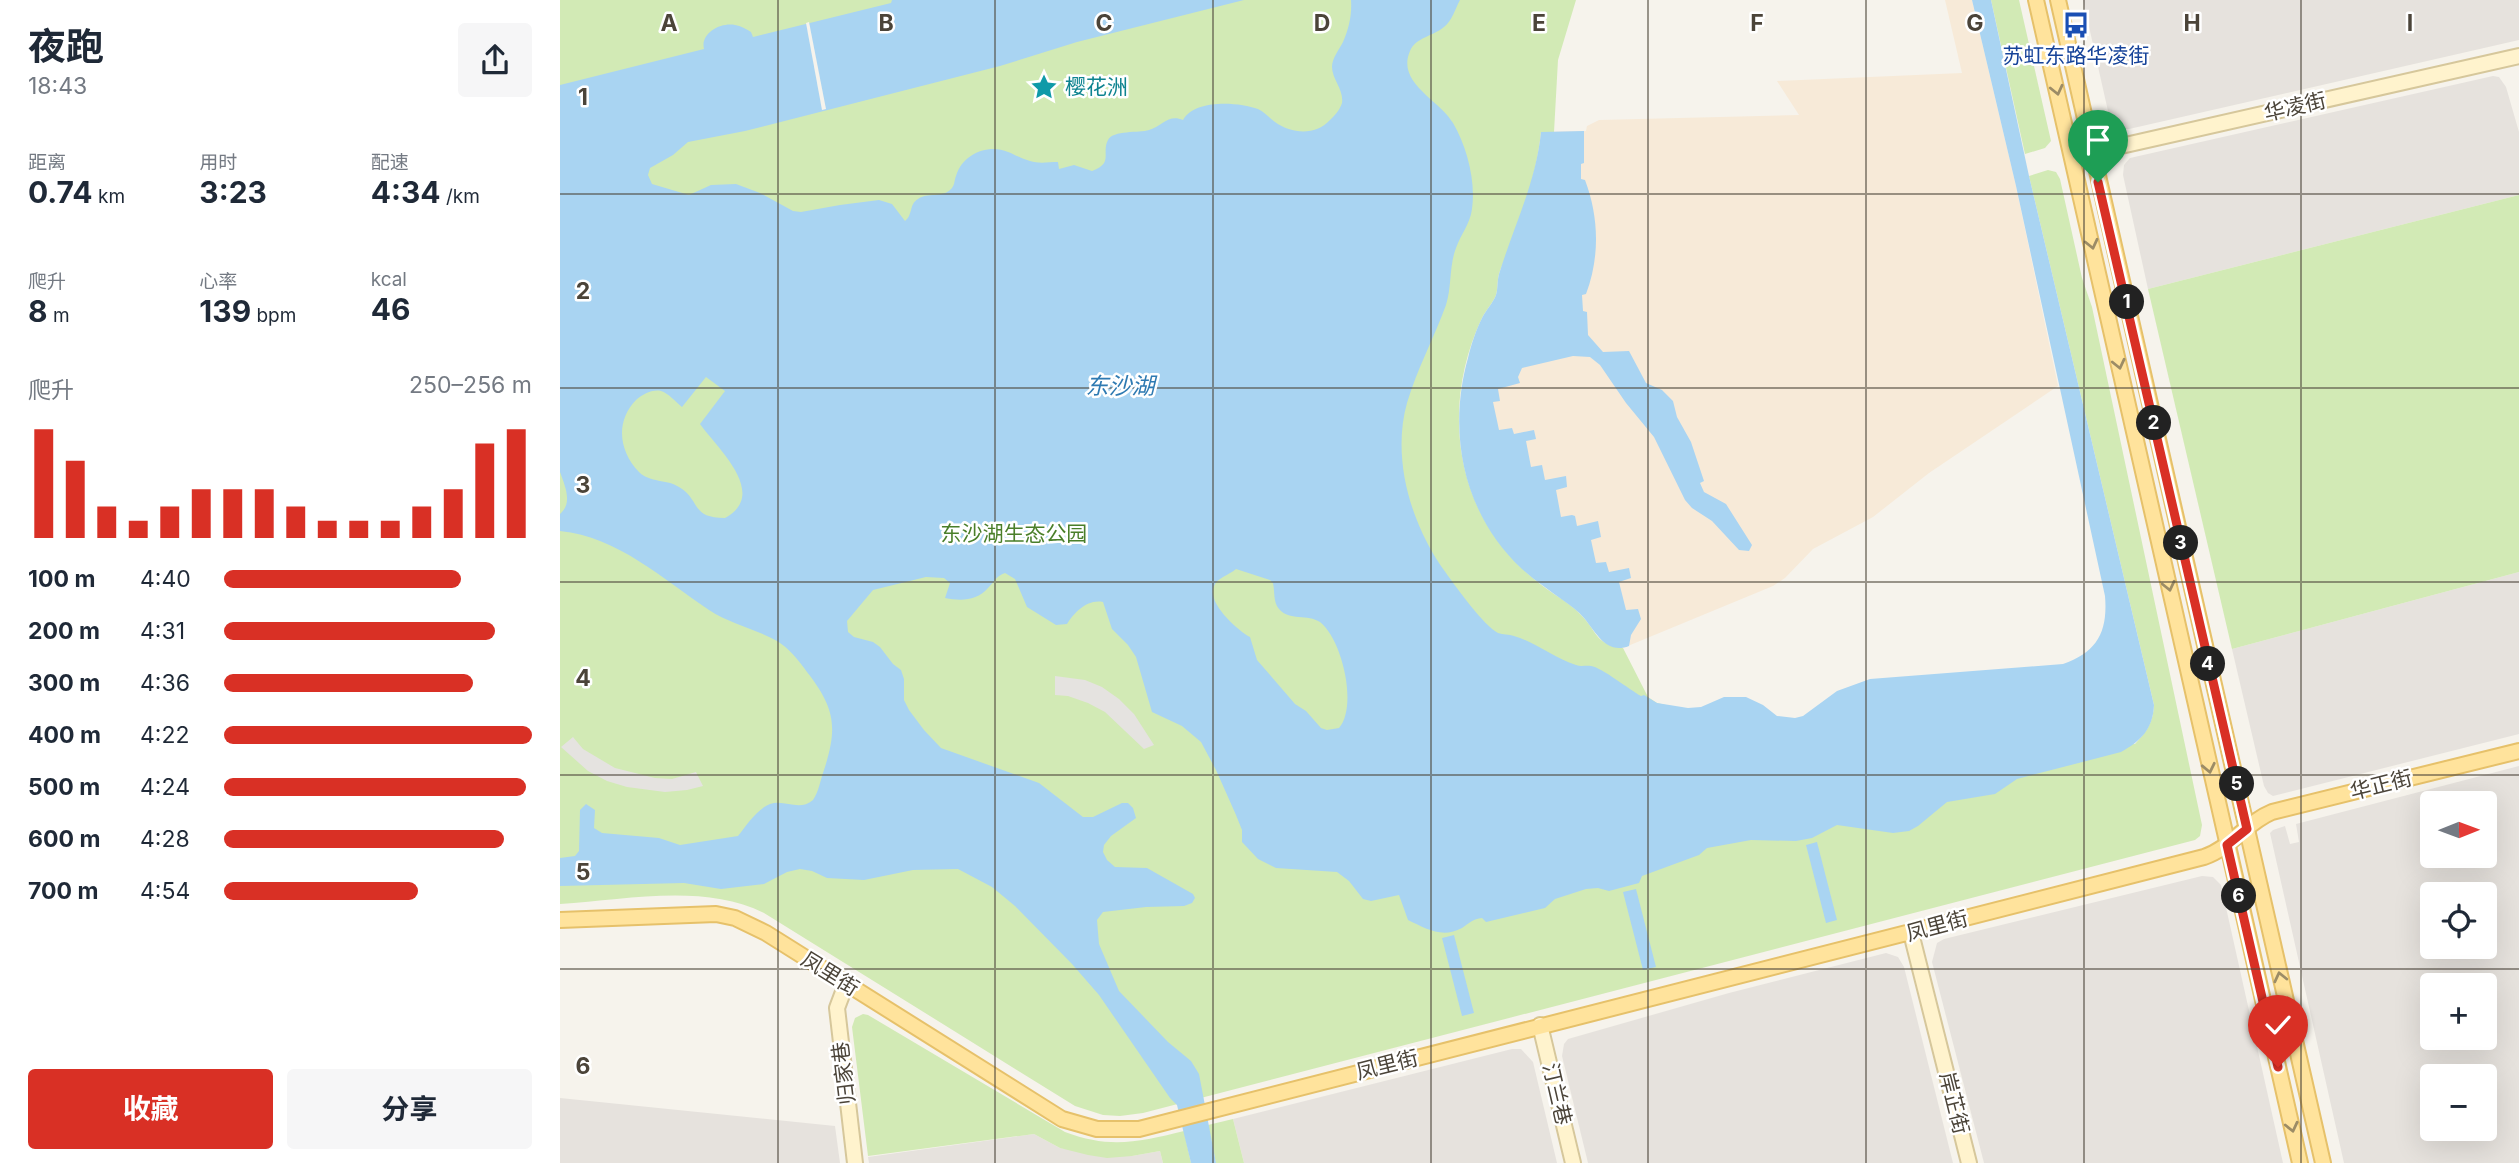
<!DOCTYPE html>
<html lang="zh">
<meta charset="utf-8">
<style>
body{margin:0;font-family:Inter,"Noto Sans SC",sans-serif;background:#f6f6f7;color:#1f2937;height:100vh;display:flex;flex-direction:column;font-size:26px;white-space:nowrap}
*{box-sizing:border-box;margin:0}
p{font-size:23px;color:#747a83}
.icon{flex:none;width:38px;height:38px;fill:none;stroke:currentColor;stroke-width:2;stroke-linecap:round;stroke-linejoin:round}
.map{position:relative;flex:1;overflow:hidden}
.sheet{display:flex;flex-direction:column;background:#fff;width:560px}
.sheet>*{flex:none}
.needle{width:46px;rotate:89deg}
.buttons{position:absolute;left:1860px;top:791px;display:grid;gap:14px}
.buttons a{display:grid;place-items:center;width:77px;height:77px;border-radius:7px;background:#fff;box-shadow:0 7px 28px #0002;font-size:35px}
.pin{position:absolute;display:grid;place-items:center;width:60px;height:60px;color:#fff;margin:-72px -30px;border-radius:50% 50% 50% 0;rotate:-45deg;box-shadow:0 0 7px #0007}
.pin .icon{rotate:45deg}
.km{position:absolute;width:35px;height:35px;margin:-18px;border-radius:50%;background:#222;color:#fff;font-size:19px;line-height:35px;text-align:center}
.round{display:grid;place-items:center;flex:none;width:74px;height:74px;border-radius:7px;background:#f6f6f7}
.overview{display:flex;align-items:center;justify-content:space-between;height:119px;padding:0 28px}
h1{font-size:38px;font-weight:700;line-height:52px}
.stats{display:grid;grid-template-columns:repeat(3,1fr);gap:10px;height:119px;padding:7px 28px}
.stats div{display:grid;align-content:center}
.stats b{font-size:30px;font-weight:700}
.stats small{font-size:19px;font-weight:400}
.stats p{font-size:19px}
.chart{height:196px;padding:14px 28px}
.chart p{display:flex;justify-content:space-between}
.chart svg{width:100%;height:126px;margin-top:7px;stroke:#d93025;stroke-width:6}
.button{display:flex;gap:14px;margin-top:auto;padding:14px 28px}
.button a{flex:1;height:80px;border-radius:7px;background:#d93025;color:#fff;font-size:28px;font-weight:700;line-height:80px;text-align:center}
.button a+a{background:#f6f6f7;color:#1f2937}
ul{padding:0 28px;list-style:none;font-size:23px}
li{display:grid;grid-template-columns:112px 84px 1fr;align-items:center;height:52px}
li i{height:18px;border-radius:9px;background:#d93025}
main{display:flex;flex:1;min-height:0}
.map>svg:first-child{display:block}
.commercial{fill:#f7ead8}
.industrial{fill:#e6e2dd;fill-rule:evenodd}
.green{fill:#d2eab5}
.parking{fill:#e5e3e0}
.water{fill:#a9d4f2;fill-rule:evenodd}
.pier{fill:#f6f3ec}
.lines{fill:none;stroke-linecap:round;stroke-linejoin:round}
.secondary-casing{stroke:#d6c79b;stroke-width:18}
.primary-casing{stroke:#e6c16a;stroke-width:18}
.secondary{stroke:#fff3cd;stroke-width:14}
.primary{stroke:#ffe39c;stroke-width:14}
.oneway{stroke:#9c8c66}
.route-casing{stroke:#fff;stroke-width:14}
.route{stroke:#d93025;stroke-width:9}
.grid{fill:none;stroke:#4b4439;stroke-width:2;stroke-opacity:0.55}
.labels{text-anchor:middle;stroke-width:5;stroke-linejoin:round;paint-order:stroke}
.transit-label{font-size:21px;fill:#164399;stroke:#fff}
.culture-label{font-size:21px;fill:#0d838f;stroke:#fff;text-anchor:start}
.street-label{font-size:21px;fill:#4b4439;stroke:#fff}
.park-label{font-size:21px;fill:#4a7f2a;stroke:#fff}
.water-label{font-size:23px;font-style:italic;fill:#2e7ab2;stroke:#fff}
.grid-label{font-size:23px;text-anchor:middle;font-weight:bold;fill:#4b4439;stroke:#fff;stroke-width:5;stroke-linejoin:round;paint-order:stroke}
</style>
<main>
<section class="sheet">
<div class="overview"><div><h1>夜跑</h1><p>18:43</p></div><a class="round"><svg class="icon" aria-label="share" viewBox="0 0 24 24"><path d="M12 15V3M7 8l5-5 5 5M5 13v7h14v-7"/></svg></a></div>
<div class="stats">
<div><p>距离</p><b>0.74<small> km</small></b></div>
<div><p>用时</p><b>3:23</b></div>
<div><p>配速</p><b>4:34<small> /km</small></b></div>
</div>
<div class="stats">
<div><p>爬升</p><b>8<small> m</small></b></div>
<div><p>心率</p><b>139<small> bpm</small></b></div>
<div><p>kcal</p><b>46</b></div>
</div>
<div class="chart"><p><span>爬升</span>250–256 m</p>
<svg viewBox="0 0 160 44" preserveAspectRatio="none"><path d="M5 44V6M15 44V17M25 44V33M35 44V38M45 44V33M55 44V27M65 44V27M75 44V27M85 44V33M95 44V38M105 44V38M115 44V38M125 44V33M135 44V27M145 44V11M155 44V6"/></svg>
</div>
<ul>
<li><b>100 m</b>4:40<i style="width:77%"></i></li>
<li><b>200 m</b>4:31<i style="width:88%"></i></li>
<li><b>300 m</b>4:36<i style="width:81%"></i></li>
<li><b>400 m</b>4:22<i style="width:100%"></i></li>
<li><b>500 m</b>4:24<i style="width:98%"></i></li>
<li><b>600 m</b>4:28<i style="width:91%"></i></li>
<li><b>700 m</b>4:54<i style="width:63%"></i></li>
</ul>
<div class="button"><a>收藏</a><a>分享</a></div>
</section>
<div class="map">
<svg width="1959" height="1163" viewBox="0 0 1959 1163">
<rect width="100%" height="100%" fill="#f6f3ec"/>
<polygon class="commercial" points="1385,0 1412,0 1456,186 1498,386 1369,473 1313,517 1253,549 1225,578 1213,586 1063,648 902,459 981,132 1026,131 1027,126 1039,120 1239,115 1217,81 1402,73"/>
<g class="industrial">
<polygon points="1523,0 1959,0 1959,40 1569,129 1560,129 1554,126 1550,120"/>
<polygon points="1933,76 1939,77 1946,87 1959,132 1959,195 1588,289 1563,175 1564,165 1570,158"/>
<polygon points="1959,572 1959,734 1713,796 1708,793 1704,786 1672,649"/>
<path d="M1959 766V1163H1784L1710 833 1713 830 1725 826 1730 844 1739 842 1736 824ZM1872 803H1925V856H1872ZM1872 894H1925V947H1872ZM1872 985H1925V1038H1872ZM1872 1076H1925V1129H1872Z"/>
<polygon points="1642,876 1653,877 1661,885 1723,1163 1424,1163 1372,962 1377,943 1384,939"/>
<polygon points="1326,953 1338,957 1344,967 1393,1163 1028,1163 1002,1056 1004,1044 1008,1039 1169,993"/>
<polygon points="952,1049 961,1049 973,1062 997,1163 684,1163 673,1119"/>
<polygon points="0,1098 275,1126 280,1163 0,1163"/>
<polygon points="474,1134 500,1148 572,1156 600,1151 603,1163 309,1163 308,1157"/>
</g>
<g class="green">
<path d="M0 0H1016L998 60 994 132H981C977 171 964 208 951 245 947 255 942 264 939 274 937 281 938 289 936 295 933 303 926 310 922 318 896 373 891 436 912 493 928 536 957 569 994 594 1005 601 1015 608 1023 617 1039 635 1035 643 1063 648L1088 697 1097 703 1114 707 1127 757 1575 744C1587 731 1593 723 1594 705L1469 176 1488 170 1496 172 1500 179 1522 278 1532 307 1642 825 1640 836 1635 840 583 1113 560 1116 543 1115 515 1106 204 913C143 883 66 900 0 904Z"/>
<polygon points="1431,0 1459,0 1491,141 1485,148 1465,154"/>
<polygon points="1959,195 1959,572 1672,649 1588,289"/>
<path d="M303 1014 308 1015 505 1132C550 1149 579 1142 624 1131L631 1163H603L600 1151 572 1156 547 1158 528 1155 500 1148 474 1134 308 1156 292 1027 295 1018Z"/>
<polygon points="673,1119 684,1163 656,1163 648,1125"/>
</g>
<g class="parking">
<polygon points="495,676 525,680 542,687 559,699 574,714 594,745 584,749 545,712 528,703 508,696 495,695"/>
<polygon points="13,737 23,749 55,768 95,778 112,779 136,772 143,786 127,790 105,792 67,787 47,781 28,771 1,747"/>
</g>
<g class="water">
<path d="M332 0H684L517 42 440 66 185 131 128 142 113 155 90 168 88 175 92 184 129 195 151 185 176 184 200 193 233 211 241 212 280 205 319 200 332 204 345 221C353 215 349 204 358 199 368 192 381 198 390 190 395 186 394 181 396 176 401 159 417 149 434 149 448 149 457 158 470 161 479 164 488 162 498 162L499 169 514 165 532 171C554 163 541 153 548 140 553 130 579 133 589 130 603 126 608 114 623 120 635 99 678 102 698 109 705 112 709 118 715 122 732 134 755 136 770 120 774 116 780 110 782 103 784 90 772 79 772 67 772 58 779 50 783 42 789 28 792 15 791 0H900C895 9 892 21 884 27 874 36 856 37 850 51 836 83 880 100 893 123 907 147 916 181 912 209 910 224 901 234 896 248 889 266 892 286 886 305 874 338 857 369 847 403 831 460 852 527 886 573 896 587 924 626 938 633 943 635 949 634 954 636 975 642 994 658 1016 665 1021 667 1026 665 1031 666 1041 667 1070 690 1081 696L1084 695 1097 703 1128 708 1141 707 1164 697H1186L1203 705 1217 716 1235 718 1243 716 1277 691 1310 679 1503 664C1537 652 1548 632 1545 596L1456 186 1412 0H1431L1469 176 1594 705C1593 729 1581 741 1561 752L1457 779 1435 794 1387 802 1358 826 1349 831 1333 833 1277 825 1252 838 1236 841 1191 840 1147 848 1139 855 1082 876 1079 883 1049 891 1038 888 1026 889 995 899 985 908 926 922 922 918C913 919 909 923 902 928 882 939 865 928 848 920L839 895 811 901 803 899 789 881 777 872 716 868 698 859 682 842V830L676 815 656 770 641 742 622 726 592 712 576 657 568 645 552 629 543 602C527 599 515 612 507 624L496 625 467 607 455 579 445 573C436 576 435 581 428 588 417 601 401 601 385 598L390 583 384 578 366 577 313 590 287 621 288 632 294 637 313 642 320 647 333 664 341 670 344 679V700L349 710 364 730 381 748 479 783 523 817H533L562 803H568L573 808 576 818 551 836 544 845 543 852 547 860 555 867 587 868 633 894 635 898 632 903 624 906 586 907 543 912 537 920 539 944 559 991 608 1042 631 1061 639 1074 656 1163H631L617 1105 610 1098 539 995 512 964 455 906 432 887 398 869 353 870 304 880 267 878 252 871 240 869 227 872 204 884 161 889 124 883 0 886V858L15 856 19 851 20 810 26 804 35 810 34 828 42 833 99 838 120 845 178 836C186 826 197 809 210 804 225 799 239 812 253 800 259 791 260 781 264 770 278 727 275 708 247 672 239 661 229 648 217 641 196 629 170 624 149 610 103 579 58 537 0 531V514C13 503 5 486 0 472V85L144 49C140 33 161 22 175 25 181 26 186 29 191 32L193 37 331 3ZM146 377 165 391 140 424C158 449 209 494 165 518 130 518 141 500 119 487 107 479 90 483 79 472 59 451 55 422 76 400 82 395 92 389 101 391 108 393 116 402 122 407ZM676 569 710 580 713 583C715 592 713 602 719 609 729 621 748 614 760 622 782 639 798 706 779 728L767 730 761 728 746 711 735 704 697 660 690 637C677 630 646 602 654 586 657 578 669 575 676 569Z"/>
<path d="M1024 131V163L1021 164V179L1025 180C1039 217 1040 257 1026 294L1022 295 1023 311 1027 312 1028 335 1043 352 1069 351 1086 383 1102 390 1113 401 1117 417 1131 442 1144 481 1140 483 1144 492 1166 504 1192 545 1189 551 1179 550 1152 521 1132 508 1125 500 1094 437 1066 403 1040 365 1030 357 1013 356 962 368 958 377 960 383 938 389 940 401 933 402 939 430 952 428 954 434 974 430 976 439 966 441 971 467 982 465 985 480 1006 476 1007 487 996 490 1001 517 1012 515 1015 516 1017 526 1038 521 1041 537 1031 540 1036 563 1046 562 1049 572 1069 568 1071 578 1059 582 1066 610 1078 609 1081 619 1071 635 1069 646C1046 655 1036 632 1024 618 1018 611 1011 606 1004 601 989 590 975 581 962 569 903 514 887 433 908 358 911 345 916 330 922 318 926 310 933 303 936 295 938 289 937 281 939 274 954 226 976 182 981 132Z"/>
<polygon points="1257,842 1277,920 1266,923 1246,845"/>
<polygon points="1076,889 1096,967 1083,970 1063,892"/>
<polygon points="894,935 914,1013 902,1016 882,938"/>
</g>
<polygon class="pier" points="249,22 266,109 262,110 246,23"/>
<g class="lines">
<g class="secondary-casing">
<g id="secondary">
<polyline points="1512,154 1549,146 1561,146 1959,56"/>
<polyline points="1351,933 1409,1163"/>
<polyline points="286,984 277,1008 295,1163"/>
<polyline points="980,1025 1013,1163"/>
</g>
</g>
<g class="primary-casing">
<g id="primary">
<polyline points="1476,0 1740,1163"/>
<polyline points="1498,0 1763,1163"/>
<path d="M0 920 156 914 175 918 206 933 502 1119 537 1129H579L1644 857C1671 848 1687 822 1712 812L1959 751"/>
</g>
</g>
<use href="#secondary" class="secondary"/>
<use href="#primary" class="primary"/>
</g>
<defs><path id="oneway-chevron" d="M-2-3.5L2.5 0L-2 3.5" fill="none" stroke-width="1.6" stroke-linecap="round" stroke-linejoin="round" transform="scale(1.75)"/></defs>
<g class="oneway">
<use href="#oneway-chevron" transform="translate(1497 90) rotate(77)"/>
<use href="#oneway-chevron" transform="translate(1532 244) rotate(77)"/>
<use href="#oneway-chevron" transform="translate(1559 364) rotate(77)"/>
<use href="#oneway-chevron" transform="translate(1609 586) rotate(77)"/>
<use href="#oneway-chevron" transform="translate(1649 768) rotate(78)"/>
<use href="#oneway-chevron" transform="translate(1720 977) rotate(-103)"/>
<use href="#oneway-chevron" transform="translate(1732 1127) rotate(77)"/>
</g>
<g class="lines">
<g class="route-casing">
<polyline id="route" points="1538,182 1687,829 1667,845 1718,1067"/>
</g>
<use href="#route" class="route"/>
</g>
<path class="grid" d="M218 0V1163M435 0V1163M653 0V1163M871 0V1163M1088 0V1163M1306 0V1163M1524 0V1163M1741 0V1163M0 194H1959M0 388H1959M0 582H1959M0 775H1959M0 969H1959"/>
<defs>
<g id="bus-bare" transform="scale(2.1)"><path d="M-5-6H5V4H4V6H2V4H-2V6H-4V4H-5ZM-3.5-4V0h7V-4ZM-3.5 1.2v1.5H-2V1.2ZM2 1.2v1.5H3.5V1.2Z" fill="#1a4fb4" stroke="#fff" stroke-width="2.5" paint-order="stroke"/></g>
<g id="sight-bare" transform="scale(2.1)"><path d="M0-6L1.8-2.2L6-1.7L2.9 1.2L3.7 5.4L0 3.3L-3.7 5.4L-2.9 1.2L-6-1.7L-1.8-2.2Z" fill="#0f9aa8" stroke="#fff" stroke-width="2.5" paint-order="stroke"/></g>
</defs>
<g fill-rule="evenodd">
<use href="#bus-bare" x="1516" y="25"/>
<use href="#sight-bare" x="484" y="87"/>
</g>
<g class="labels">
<g class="transit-label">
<text x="1516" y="63">苏虹东路华凌街</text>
</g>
<g class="culture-label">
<text x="505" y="94">樱花洲</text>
</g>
<g class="street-label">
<text transform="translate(1735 107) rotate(-13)" y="7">华凌街</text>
<text transform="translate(1821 785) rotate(-14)" y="7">华正街</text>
<text transform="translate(1377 926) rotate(-15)" y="7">凤里街</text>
<text transform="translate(270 974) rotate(32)" y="7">凤里街</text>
<text transform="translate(827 1065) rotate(-14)" y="7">凤里街</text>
<text transform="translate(284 1073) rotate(-97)" y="7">归家巷</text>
<text transform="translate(997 1094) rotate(77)" y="7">汀兰巷</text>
<text transform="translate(1394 1103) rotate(76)" y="7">岸芷街</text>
</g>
<g class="park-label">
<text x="454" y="541">东沙湖生态公园</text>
</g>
<g class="water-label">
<text x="560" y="394">东沙湖</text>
</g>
</g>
<g class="grid-label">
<text x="109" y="31">A</text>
<text x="326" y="31">B</text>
<text x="544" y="31">C</text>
<text x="762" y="31">D</text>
<text x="979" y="31">E</text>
<text x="1197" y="31">F</text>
<text x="1415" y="31">G</text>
<text x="1632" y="31">H</text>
<text x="1850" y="31">I</text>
<text x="23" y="105">1</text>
<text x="23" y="299">2</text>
<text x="23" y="493">3</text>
<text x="23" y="686">4</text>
<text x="23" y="880">5</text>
<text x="23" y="1074">6</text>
</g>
</svg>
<div class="buttons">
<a><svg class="needle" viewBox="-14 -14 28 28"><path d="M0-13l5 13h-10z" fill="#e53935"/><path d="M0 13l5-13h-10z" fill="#747a83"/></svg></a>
<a><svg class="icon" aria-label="locate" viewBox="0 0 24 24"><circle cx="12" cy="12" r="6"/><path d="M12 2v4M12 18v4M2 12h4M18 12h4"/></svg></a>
<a>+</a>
<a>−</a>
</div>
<div class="pin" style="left:1538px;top:182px;background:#1e9e55"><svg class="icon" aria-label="arrive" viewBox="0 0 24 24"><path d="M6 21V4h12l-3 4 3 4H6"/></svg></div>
<div class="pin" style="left:1718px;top:1067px;background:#d93025"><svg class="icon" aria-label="check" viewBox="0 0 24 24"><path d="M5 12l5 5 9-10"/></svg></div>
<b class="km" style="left:1567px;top:302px">1</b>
<b class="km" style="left:1594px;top:423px">2</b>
<b class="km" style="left:1621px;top:543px">3</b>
<b class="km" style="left:1648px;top:664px">4</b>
<b class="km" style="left:1677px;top:784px">5</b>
<b class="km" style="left:1679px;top:896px">6</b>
</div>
</main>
